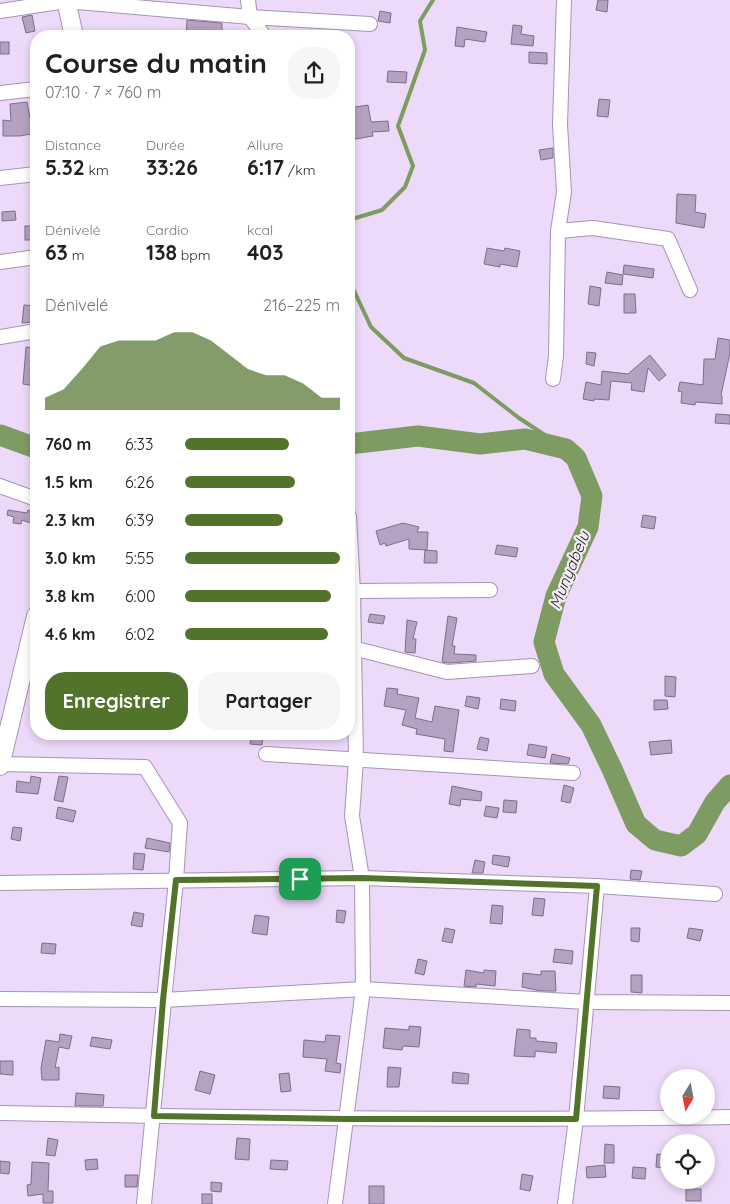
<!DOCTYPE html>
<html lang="fr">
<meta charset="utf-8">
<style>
body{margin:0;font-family:Quicksand,sans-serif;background:#f6f6f6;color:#202124;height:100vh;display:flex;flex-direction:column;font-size:19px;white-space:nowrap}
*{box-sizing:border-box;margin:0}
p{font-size:16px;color:#757577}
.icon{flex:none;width:28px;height:28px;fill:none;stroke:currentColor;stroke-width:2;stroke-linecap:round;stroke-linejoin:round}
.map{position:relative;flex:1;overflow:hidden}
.details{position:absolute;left:30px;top:30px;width:325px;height:710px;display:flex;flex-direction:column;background:#fff;border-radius:20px;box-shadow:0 2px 8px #0003}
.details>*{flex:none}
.needle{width:32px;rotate:190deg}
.buttons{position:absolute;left:660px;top:1069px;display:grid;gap:10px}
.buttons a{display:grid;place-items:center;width:55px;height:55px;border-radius:50%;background:#fff;box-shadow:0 2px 8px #0003;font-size:25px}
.pin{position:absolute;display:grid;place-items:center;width:42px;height:42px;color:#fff;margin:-21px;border-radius:10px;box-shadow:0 2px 8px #0006}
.round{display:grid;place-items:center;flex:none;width:52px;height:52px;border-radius:20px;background:#f6f6f6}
.headline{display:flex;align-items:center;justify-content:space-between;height:85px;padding:0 15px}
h1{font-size:28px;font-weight:800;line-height:38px}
.figures{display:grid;grid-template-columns:repeat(3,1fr);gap:8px;height:85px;padding:5px 15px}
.figures div{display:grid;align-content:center}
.figures b{font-size:21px;font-weight:800}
.figures small{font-size:14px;font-weight:400}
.figures p{font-size:14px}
.chart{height:140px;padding:10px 15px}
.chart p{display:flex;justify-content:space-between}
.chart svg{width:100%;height:90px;margin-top:5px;fill:#51732a;opacity:.7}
.cta{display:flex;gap:10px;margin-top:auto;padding:10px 15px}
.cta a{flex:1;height:58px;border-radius:20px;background:#51732a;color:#fff;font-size:20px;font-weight:800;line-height:58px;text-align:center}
.cta a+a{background:#f6f6f6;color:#202124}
ul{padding:0 15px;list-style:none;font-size:16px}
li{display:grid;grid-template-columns:80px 60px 1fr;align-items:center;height:38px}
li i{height:12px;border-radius:6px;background:#51732a}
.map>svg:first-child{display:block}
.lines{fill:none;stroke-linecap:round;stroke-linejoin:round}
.stream{stroke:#7e9b61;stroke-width:4}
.river{stroke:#7e9b61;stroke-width:21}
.building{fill:#b5a2c1;stroke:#806d8b}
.minor-casing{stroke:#a794b2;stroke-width:16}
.tertiary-casing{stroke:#a794b2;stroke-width:20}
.minor{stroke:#fff;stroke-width:14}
.tertiary{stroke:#fff;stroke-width:18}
.route-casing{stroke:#fff;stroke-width:10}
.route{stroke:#51732a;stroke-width:6}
.labels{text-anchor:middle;stroke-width:4.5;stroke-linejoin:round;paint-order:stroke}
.water-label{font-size:16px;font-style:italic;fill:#203306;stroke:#f6eafe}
</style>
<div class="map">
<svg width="730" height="1204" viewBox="0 0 730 1204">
<rect width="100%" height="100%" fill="#edd9fa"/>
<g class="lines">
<g class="stream">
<polyline points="349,220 382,210 405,187 413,166 398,126 425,50 420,21 433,0"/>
<polyline points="349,280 371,327 404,358 474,383 519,418 566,449"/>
</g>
<g class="river">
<polyline points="0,435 36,448"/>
<polyline points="349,444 418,436 480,444 525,439 566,449 576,458 592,496 588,527 556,596 544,642 554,674 591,725 612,769 636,824 655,840 681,846 697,834 715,802 730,785"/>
</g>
</g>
<g class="building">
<polygon points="598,0 608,0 607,12 596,10"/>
<polygon points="380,11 391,13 390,23 378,21"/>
<polygon points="32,15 35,31 26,33 22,17"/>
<polygon points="187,20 222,23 222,36 186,36"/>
<polygon points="513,25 522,26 521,34 534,36 533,46 511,44"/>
<polygon points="457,27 487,32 485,42 465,39 464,47 455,46"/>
<rect x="0" y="42" width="9" height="12"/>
<polygon points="529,52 547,53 547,64 529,63"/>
<polygon points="388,71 407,72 406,83 387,82"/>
<polygon points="599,99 610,100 608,117 597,116"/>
<polygon points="27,102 30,118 33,118 33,122 36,122 36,133 20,136 3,136 3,120 11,121 10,104"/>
<polygon points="368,105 371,122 388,121 389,131 372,132 373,136 350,140 349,108"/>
<polygon points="553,148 553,158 541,160 539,150"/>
<polygon points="677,194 696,195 695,212 706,214 704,228 676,223"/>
<polygon points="15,211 16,220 2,221 2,212"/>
<rect x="25" y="226" width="9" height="14"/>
<polygon points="487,248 504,251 505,248 520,251 517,267 500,264 500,267 484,264"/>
<polygon points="624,265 654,269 653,278 623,274"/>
<polygon points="607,272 623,275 622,285 605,283"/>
<polygon points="590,286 601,288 599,306 588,304"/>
<polygon points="624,294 635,294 636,313 624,313"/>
<polygon points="24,305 36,306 34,322 22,323"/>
<polygon points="718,338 730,340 730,353 721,395 722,396 722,404 696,402 695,405 681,403 682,392 678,391 680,382 703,385 704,359 715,359"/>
<polygon points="26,347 36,348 36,386 23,384"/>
<polygon points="587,352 596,353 594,366 586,364"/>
<polygon points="650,355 666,375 659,381 648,368 644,392 631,390 632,383 611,381 609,400 594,399 594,401 583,399 586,382 601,385 602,371 628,374"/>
<polygon points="716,414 730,415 730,424 715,423"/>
<polygon points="8,510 27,513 28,510 36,513 36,525 22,520 21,524 13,523 14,517 7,515"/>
<polygon points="643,515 656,517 654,529 641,527"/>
<polygon points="403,523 419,527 417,532 428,532 427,550 409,549 409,539 386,546 385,543 380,545 376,531"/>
<polygon points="497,545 518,548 516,557 495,554"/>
<polygon points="425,550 437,551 437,563 424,563"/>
<polygon points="370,614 385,616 383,624 368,622"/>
<polygon points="448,616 457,618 452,646 455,646 454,654 476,655 476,661 449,663 442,662"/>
<polygon points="407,620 417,622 413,639 416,639 415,653 405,652"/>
<polygon points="665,676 676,677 675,697 665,696"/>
<polygon points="387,688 398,689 397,694 419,698 415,718 432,722 435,706 459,710 453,752 444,751 445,739 416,734 417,729 402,725 406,710 384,706"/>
<polygon points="467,696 480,698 478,709 465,706"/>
<polygon points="501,699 516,701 515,711 500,709"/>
<polygon points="654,700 667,700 668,709 654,710"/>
<polygon points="252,734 263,734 262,745 250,744"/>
<polygon points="480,737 489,739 487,751 477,749"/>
<polygon points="671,740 672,753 651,755 649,742"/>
<polygon points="529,744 547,747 545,758 527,755"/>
<polygon points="552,754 570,758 568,764 550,763"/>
<polygon points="31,776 41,778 38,794 16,792 17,781 30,783"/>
<polygon points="59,776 68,777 63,802 54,800"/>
<polygon points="564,785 574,788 570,803 561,801"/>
<polygon points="452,786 482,792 481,801 461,799 460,806 449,804"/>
<polygon points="504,800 517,801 516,813 503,812"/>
<polygon points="486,806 499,808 497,818 484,816"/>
<polygon points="58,807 76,811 73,822 56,818"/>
<polygon points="13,827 22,828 20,841 11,839"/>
<polygon points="147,838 170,843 169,852 145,848"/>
<polygon points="134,853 145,854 143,870 133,869"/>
<polygon points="493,855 510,857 508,867 492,864"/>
<polygon points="475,860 485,862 483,873 472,873"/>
<polygon points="631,870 642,871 640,880 630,879"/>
<polygon points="534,898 545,899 543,916 532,915"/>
<polygon points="492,905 503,906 502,924 490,923"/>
<polygon points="337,910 346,911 344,923 336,922"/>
<polygon points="134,912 144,914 142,927 131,925"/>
<polygon points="255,915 269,917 267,935 252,933"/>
<polygon points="445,928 455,930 452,943 442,941"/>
<polygon points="631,928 640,928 639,942 631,941"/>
<polygon points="689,928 703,930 700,941 687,938"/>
<polygon points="42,943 56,944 55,954 41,953"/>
<polygon points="555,949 573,951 572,964 553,962"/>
<polygon points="418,959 427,961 424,975 415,973"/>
<polygon points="466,970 484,973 484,970 496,971 495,986 476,984 476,987 464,986"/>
<polygon points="541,971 555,971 556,991 541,991 522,987 523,973 541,975"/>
<polygon points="631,975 642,975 642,993 631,992"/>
<polygon points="409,1026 421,1027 419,1047 403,1046 402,1050 383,1048 385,1028 409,1030"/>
<polygon points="517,1029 530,1030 530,1038 536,1038 536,1041 557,1043 556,1053 535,1051 535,1057 514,1056"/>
<polygon points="60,1034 72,1036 69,1049 59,1047 55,1068 59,1067 59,1080 42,1080 41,1068 46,1040 59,1042"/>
<polygon points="326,1035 340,1036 336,1063 341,1064 340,1073 325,1071 327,1059 303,1057 304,1040 325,1042"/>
<polygon points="92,1037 112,1040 110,1049 90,1046"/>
<polygon points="0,1061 13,1061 13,1075 0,1074"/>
<polygon points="388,1067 401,1068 399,1087 387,1087"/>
<polygon points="200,1071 215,1075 210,1094 195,1090"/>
<polygon points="453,1072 469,1074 468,1084 452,1083"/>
<polygon points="289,1073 291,1091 281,1092 279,1074"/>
<polygon points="604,1086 620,1087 619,1099 603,1098"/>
<polygon points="76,1093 104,1095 103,1106 75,1106"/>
<polygon points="48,1138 58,1140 55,1156 46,1155"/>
<polygon points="237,1138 250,1139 249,1160 235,1159"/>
<polygon points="605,1144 614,1145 614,1163 604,1163"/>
<polygon points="657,1154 667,1155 666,1168 656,1167"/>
<polygon points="97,1159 98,1169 86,1170 85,1160"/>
<polygon points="271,1160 288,1161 287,1170 270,1169"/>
<polygon points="0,1161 10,1162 9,1174 0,1173"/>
<polygon points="32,1162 49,1163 48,1191 53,1191 53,1203 43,1203 43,1194 28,1196 27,1185 31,1184"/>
<polygon points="605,1165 606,1177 587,1178 586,1167"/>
<polygon points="633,1167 646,1168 645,1179 632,1178"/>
<polygon points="522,1174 533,1176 530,1191 520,1189"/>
<polygon points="125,1175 138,1175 137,1187 125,1187"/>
<polygon points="211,1182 222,1183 221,1192 211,1191"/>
<rect x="369" y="1186" width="15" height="18"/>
<rect x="686" y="1189" width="15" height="12"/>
<rect x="202" y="1194" width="10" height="10"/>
</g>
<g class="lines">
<g class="minor-casing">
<g id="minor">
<polyline points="248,0 250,17 264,36"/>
<polyline points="0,11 66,1 250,17 370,24"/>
<polyline points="0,93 36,89"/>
<polyline points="0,178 36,174"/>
<polyline points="558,231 593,228 668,239 690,290"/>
<polyline points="0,262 36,257"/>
<polyline points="0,337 36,331"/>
<polyline points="553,379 556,356 558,231 564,192 560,124 564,0"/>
<polyline points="0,486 36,499"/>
<polyline points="353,591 490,590"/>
<polyline points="349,647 447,672 532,666"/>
<polyline points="266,754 573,773"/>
<polyline points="0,764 145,767 180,823 176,880 144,1204"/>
<polyline points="0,883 362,878 597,886 715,894"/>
<polyline points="0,999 163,1000 363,989 587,1002 730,1003"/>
<path d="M0 1113C243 1118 487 1121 730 1117"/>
<polyline points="335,1204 363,989 362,878 352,816 356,760 353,591 349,516"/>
<polyline points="565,1204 576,1119 597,886"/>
</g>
</g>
<g class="tertiary-casing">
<g id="tertiary">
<polyline points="66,0 74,36"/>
<polyline points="0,766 36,616"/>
</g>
</g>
<use href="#minor" class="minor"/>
<use href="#tertiary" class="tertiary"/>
</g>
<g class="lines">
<g class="route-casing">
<polygon id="route" points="362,878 597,886 576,1119 346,1119 154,1116 163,1000 176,880"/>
</g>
<use href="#route" class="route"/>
</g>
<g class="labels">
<g class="water-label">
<text transform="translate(569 570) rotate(-68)" y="6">Munyabelu</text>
</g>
</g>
</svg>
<div class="buttons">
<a><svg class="needle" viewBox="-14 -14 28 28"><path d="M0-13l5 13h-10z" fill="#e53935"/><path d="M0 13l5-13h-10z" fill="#757577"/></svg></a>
<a><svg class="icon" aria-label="locate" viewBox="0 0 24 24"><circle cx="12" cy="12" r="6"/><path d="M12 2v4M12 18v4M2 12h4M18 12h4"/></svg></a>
</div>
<div class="pin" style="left:300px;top:879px;background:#1e9e55"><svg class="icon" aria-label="arrive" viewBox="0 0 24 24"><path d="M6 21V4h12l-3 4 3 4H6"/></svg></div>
<section class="details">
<div class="headline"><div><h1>Course du matin</h1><p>07:10 · 7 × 760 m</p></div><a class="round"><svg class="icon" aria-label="share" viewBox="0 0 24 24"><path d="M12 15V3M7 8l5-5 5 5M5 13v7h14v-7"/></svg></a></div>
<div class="figures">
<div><p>Distance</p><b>5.32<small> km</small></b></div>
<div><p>Durée</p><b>33:26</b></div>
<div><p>Allure</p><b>6:17<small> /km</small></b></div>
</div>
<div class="figures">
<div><p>Dénivelé</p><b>63<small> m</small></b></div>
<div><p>Cardio</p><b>138<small> bpm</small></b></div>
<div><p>kcal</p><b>403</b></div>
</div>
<div class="chart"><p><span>Dénivelé</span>216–225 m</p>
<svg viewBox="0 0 160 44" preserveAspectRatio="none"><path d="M0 44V38L10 34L20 24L30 13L40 10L50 10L60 10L70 6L80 6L90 10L100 17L110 24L120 27L130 27L140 31L150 38L160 38V44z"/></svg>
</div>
<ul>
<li><b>760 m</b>6:33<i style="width:67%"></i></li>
<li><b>1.5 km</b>6:26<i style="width:71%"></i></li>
<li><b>2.3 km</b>6:39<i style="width:63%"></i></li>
<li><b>3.0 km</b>5:55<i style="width:100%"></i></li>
<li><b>3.8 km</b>6:00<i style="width:94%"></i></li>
<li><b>4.6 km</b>6:02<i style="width:92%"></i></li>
</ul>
<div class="cta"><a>Enregistrer</a><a>Partager</a></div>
</section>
</div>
